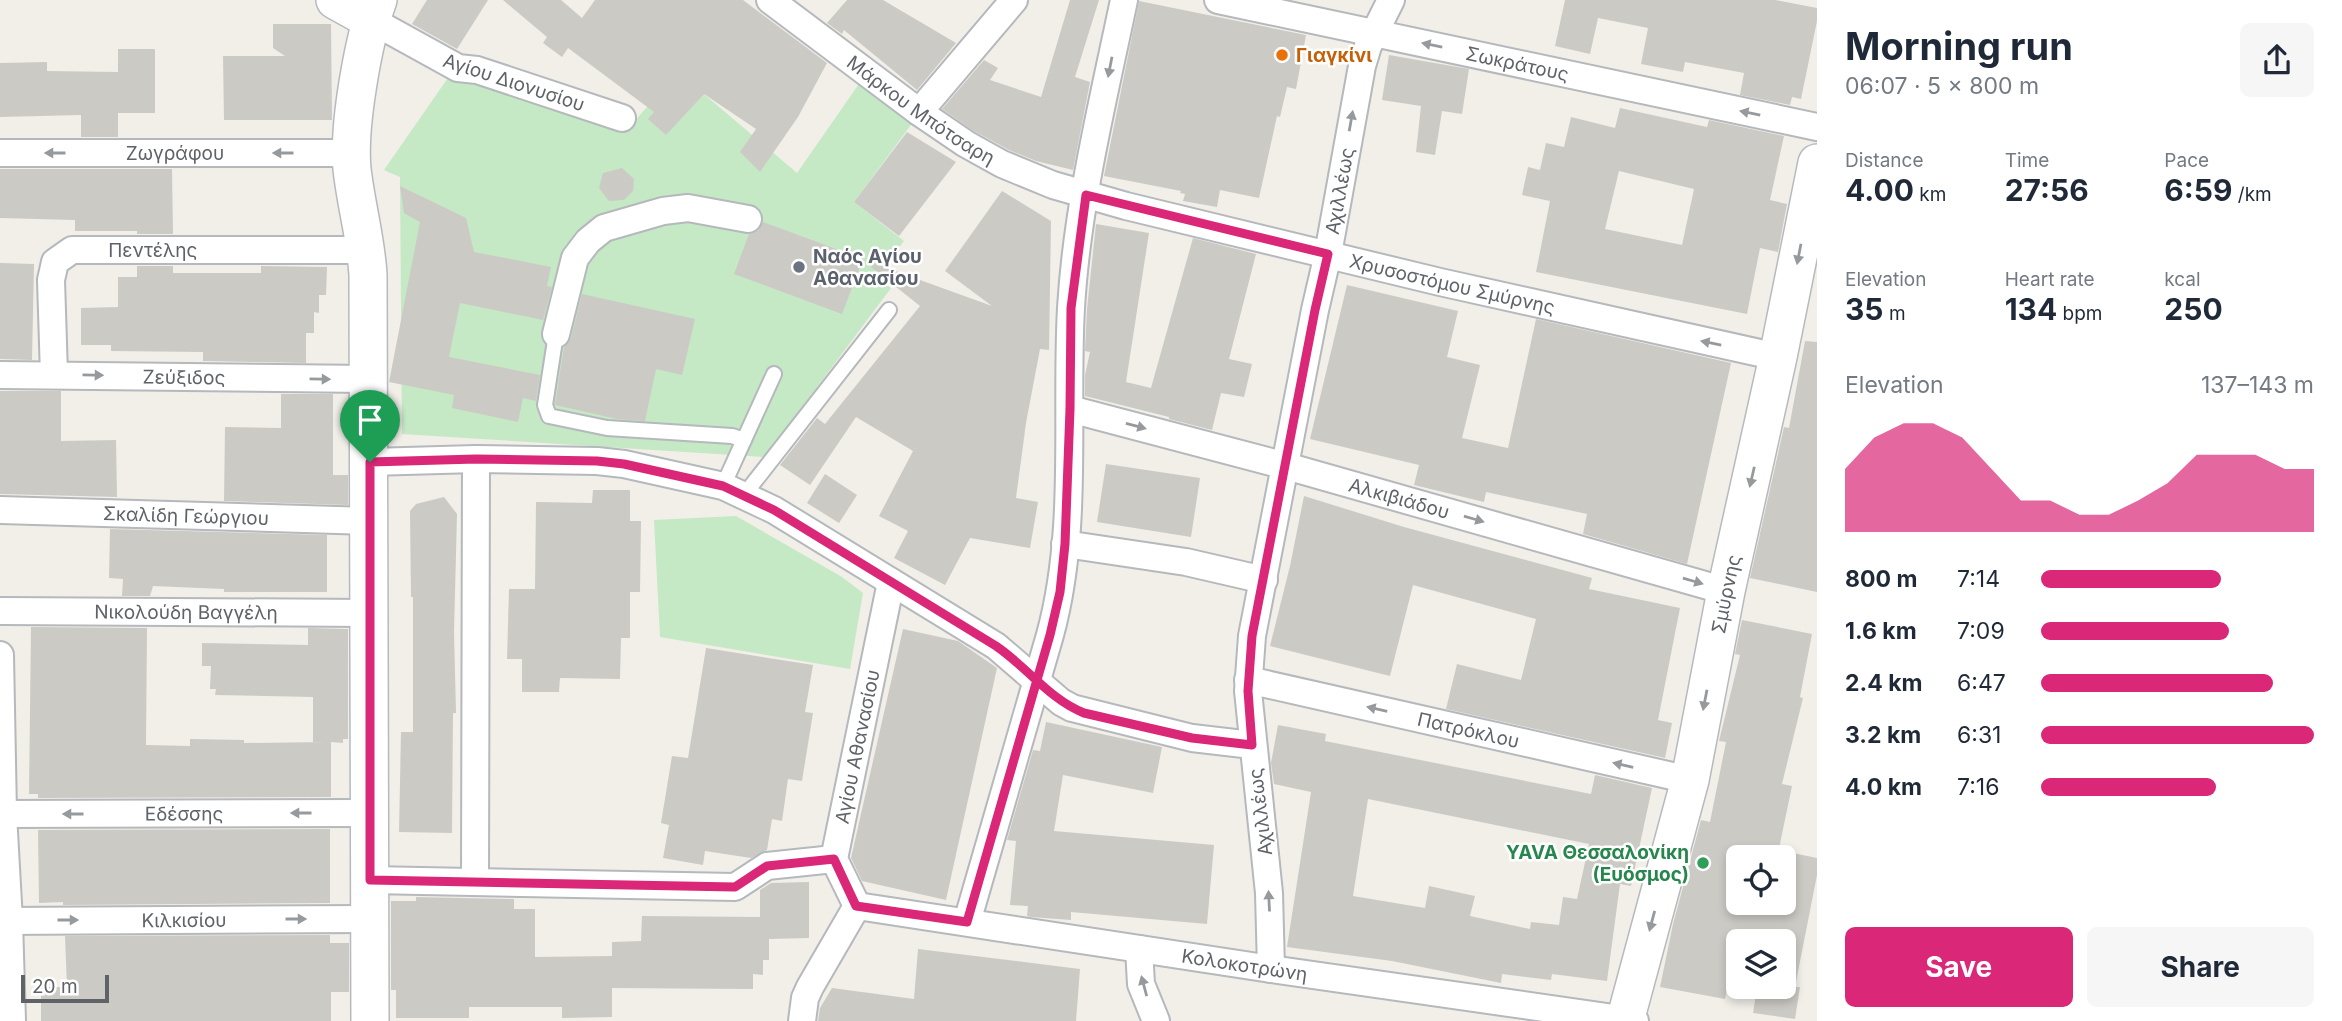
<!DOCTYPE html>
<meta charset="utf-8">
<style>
body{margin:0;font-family:Inter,sans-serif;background:#f6f6f7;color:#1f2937;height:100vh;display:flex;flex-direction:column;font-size:26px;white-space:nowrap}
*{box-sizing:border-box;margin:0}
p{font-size:23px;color:#747a83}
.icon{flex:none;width:38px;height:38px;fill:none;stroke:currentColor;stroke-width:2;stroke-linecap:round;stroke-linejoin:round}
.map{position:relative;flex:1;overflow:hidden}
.panel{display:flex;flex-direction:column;background:#fff;width:525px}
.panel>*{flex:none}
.controls{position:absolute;left:1726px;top:845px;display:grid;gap:14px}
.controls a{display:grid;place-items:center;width:70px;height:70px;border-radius:10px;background:#fff;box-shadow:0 4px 10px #0003;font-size:35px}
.scale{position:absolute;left:21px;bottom:18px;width:88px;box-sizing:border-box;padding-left:7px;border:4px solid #5f6368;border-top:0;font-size:19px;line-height:24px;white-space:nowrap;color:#5f6368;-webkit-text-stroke:5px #fff;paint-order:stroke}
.pin{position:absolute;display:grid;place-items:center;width:60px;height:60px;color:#fff;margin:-72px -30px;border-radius:50% 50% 50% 0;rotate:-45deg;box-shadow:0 0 7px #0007}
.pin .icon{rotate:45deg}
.round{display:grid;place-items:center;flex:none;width:74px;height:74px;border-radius:10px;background:#f6f6f7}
.head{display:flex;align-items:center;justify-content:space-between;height:119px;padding:0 28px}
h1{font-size:38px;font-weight:700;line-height:52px}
.metrics{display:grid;grid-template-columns:repeat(3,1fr);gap:10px;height:119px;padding:7px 28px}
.metrics div{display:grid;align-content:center}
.metrics b{font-size:30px;font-weight:700}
.metrics small{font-size:19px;font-weight:400}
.metrics p{font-size:19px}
.chart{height:196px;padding:14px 28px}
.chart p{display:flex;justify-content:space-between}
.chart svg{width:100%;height:126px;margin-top:7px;fill:#db2777;opacity:.7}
.primary-button{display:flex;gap:14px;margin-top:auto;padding:14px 28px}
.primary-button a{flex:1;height:80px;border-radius:10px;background:#db2777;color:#fff;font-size:28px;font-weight:700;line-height:80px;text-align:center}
.primary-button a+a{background:#f6f6f7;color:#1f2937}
ul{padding:0 28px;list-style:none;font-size:23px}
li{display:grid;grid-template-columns:112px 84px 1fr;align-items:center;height:52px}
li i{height:18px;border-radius:9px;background:#db2777}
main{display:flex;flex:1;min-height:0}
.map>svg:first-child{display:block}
.green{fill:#c5e8c5}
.building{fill:#cccac5;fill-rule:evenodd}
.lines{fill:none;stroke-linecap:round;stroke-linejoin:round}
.lane-casing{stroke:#b5b8bc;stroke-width:18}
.street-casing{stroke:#b5b8bc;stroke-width:30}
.secondary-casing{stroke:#b6babf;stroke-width:40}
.lane{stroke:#fff;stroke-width:14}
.street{stroke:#fff;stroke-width:26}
.secondary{stroke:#fff;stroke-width:37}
.oneway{fill:#979a9d}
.route-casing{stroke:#fff;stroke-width:14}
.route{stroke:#db2777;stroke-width:9}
.food-dot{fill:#e8710a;stroke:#fff;stroke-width:2.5}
.worship-dot{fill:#6b7280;stroke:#fff;stroke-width:2.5}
.leisure-dot{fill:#2e9e5b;stroke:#fff;stroke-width:2.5}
.labels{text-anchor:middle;stroke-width:5;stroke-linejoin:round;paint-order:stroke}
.food-label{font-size:19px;font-weight:bold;fill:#c56008;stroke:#fff;text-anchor:start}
.street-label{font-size:19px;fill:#5f6368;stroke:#fff}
.worship-label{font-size:19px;font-weight:bold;fill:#5b616d;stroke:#fff;text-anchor:start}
.leisure-label{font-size:19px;font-weight:bold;fill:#27864d;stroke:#fff;text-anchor:end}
</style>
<main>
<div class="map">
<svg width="1817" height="1021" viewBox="0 0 1817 1021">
<rect width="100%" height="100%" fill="#f1efe8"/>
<g class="green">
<polygon points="679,73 797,173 861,81 913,122 854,202 904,241 876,276 891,288 765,457 402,434 400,177 384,170 450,75 625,131"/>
<polygon points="736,516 842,577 863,593 850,669 660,637 654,520"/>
</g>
<g class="building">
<polygon points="427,0 488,0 457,49 412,24"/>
<polygon points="503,0 561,0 582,18 595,0 743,0 827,63 798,117 760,172 740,152 756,129 704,94 666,135 648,119 654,112 568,48 562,57 543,43 547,37"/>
<polygon points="847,0 883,0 956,43 917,90 844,30 842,34 827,23"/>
<polygon points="1070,0 1099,0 1075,77 1090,82 1073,170 1036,161 1009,150 974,131 942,109 984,60 998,68 990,80 1041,97"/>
<polygon points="1565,0 1775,0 1817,8 1817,21 1801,99 1792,97 1790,105 1740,95 1744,73 1685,62 1683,72 1641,64 1648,28 1598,18 1590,54 1555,46"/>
<polygon points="1139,1 1306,35 1296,89 1287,87 1280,117 1277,116 1259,198 1220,190 1217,207 1183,201 1185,194 1180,193 1181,191 1104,176"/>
<polygon points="273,24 331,24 332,120 224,120 223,56 285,56 273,48"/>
<polygon points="118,49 155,49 155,113 118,113 118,137 81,137 81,115 0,117 0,63 47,62 47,71 118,72"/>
<polygon points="1389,55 1469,69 1462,114 1442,111 1435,155 1416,152 1421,106 1382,100"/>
<path d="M1620 108 1707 127 1709 120 1784 136 1770 200 1787 204 1778 252 1760 248 1747 314 1536 272 1550 201 1522 195 1528 167 1540 170 1546 143 1564 147 1571 117 1615 128ZM1619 171 1694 189 1682 245 1605 229Z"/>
<polygon points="907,132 956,162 899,236 854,202"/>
<polygon points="622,168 634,179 633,191 624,200 609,201 599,188 603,173"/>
<polygon points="0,169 172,169 173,234 137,234 137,231 75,231 75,220 0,218"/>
<polygon points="400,186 466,218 474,252 551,267 547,286 552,287 543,320 460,303 449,357 540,375 536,401 523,398 518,422 452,408 454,395 389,382 420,222 404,213"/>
<polygon points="1002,191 1051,221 1049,350 1040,349 1026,423 1016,498 1038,502 1030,548 970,538 945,585 894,558 908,531 879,516 913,451 856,417 810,485 780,465 817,418 825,424 920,306 871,267 873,263 992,306 945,271"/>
<polygon points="763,222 863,259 842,314 734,274 749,234 759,230"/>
<polygon points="1096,224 1149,233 1126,382 1151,388 1193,238 1256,254 1229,359 1252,364 1244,397 1221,393 1212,430 1169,419 1169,417 1085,396 1085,375 1090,352 1085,351 1087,309"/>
<polygon points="0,263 34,264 32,360 0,359"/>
<polygon points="137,266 173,266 173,273 261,273 261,266 327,267 326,295 319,295 319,313 314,312 314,333 306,333 306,363 203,361 203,352 111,351 111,345 81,345 81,308 118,307 118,277 137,277"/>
<polygon points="1347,285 1458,311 1447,357 1480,365 1462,438 1508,448 1536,319 1731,363 1687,564 1583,534 1587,514 1486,492 1484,502 1414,485 1419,465 1310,439"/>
<polygon points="582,294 695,319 682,375 656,369 645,421 617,419 555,405 564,347 571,338"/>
<polygon points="1805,341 1817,342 1817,592 1750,578 1784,427 1789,428"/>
<polygon points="0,391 61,391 61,441 116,440 117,497 0,494"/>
<polygon points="281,394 333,394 333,475 348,475 348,505 224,501 225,427 281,428"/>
<polygon points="1106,464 1200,478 1191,537 1097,522"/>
<polygon points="825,474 857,495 839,523 807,503"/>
<polygon points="593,490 630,490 630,521 641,521 640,592 630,592 630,638 621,638 620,679 560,678 559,692 522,692 522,659 507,659 509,589 535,589 536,502 592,503"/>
<polygon points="1304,496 1404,527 1592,578 1589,589 1680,608 1658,720 1672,723 1665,758 1446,709 1457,664 1521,680 1536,619 1413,585 1390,676 1270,646 1290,566"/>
<polygon points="444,497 457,514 454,632 456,713 453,713 452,833 399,832 401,732 413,732 413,597 411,597 410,511 416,504"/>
<polygon points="110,529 327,535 327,592 224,592 224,589 153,586 150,596 122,596 123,579 109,578"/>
<polygon points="1742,620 1812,634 1800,697 1803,698 1782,784 1792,786 1777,858 1738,858 1738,903 1783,903 1783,851 1817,858 1817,875 1795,987 1800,987 1795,1019 1753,1013 1757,987 1783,987 1783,942 1737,942 1725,999 1660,987 1673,924 1701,820 1710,822 1726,742 1719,741 1740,655 1735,654"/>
<polygon points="31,627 147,628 146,745 190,746 190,739 244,740 244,743 328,742 313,742 313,697 215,695 216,689 210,689 211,666 202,666 202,643 308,645 308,628 348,629 348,739 343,739 343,743 331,742 331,797 38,798 38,794 29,794"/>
<polygon points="903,629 958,641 997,668 946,900 862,881 851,858"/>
<polygon points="706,648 813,665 805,712 813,713 802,781 788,779 782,821 772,819 767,850 751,858 705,851 703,865 663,858 669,825 661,823 672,756 688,758"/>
<polygon points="1046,722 1162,747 1153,793 1063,775 1054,831 1214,845 1207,924 1071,912 1071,920 1031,917 1027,916 1028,906 1010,905 1016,841 1007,840 1033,750 1040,751"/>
<path d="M1278 725 1326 734 1325 741 1591 794 1595 775 1652 788 1631 886 1620 884 1607 981 1552 974 1551 980 1502 974 1501 983 1392 961 1287 947 1311 792 1274 784 1271 763ZM1368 799 1589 844 1577 899 1563 897 1559 925 1531 922 1530 929 1470 916 1475 896 1429 886 1425 908 1353 896Z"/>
<polygon points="330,829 330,903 63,905 63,902 39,903 38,830"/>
<polygon points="809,882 809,938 769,939 769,960 763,960 763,975 753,974 753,989 612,988 612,1017 562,1018 562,1007 469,1007 469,1018 396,1018 396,990 391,990 391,901 416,901 416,897 514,899 514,909 535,909 535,957 612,956 612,942 641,941 642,916 760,917 760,890 771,883"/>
<polygon points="330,935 330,943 349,943 349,992 331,992 331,1021 41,1021 41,987 67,987 65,936"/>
<polygon points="918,949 1080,969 1076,1021 818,1021 820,1008 832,988 914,999"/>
</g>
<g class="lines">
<g class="lane-casing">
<g id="lane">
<polyline points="556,334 545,405 549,416 607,428 732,436 744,440"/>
<polyline points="723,486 774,374"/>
<polyline points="744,495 889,310"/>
</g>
</g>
<g class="street-casing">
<g id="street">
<path id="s1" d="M770 0 919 112 966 144 1002 164 1053 185 1126 206 1440 282 1778 357"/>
<path id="s2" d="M1218 0 1817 127"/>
<polyline points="371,20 458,68 477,70 622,118"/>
<polyline points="919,112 1014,0"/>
<path id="s3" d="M0 153H351"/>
<polyline points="556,334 575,258 588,241 604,228 663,211 688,208 748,219"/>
<path id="s4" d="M0 375 369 379"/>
<path id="s5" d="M54 375 51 280 55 262 72 250H367"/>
<path id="s6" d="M1070 409 1286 466 1726 591"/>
<polyline points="370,462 476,459 597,461 624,464 723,486 774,510 996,646 1061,702 1072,708 1192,738 1252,745"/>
<path id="s7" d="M0 510 370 521"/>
<polyline points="1065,544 1186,562 1264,580"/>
<path id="s8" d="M0 611 370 613"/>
<polyline points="0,655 3,814 9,921 12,1021"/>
<path id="s9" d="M1248 680 1690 780"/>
<path id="s10" d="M0 814 369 813"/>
<polyline points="370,880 735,887 767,866 834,859"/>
<polyline points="475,881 476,459"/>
<path id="s11" d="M857 906 1271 969 1635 1021"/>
<path id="s12" d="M0 921 369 919"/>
<path d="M967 922 1050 635C1079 529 1065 416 1071 308 1077 205 1103 101 1124 0"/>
<polyline points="1139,949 1141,984 1156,1021"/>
<path id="s13" d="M1271 969 1269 893 1248 691 1252 636 1315 310 1328 254 1362 66 1368 46 1391 0"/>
<path id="s14" d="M802 1021 805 998 810 987 857 906 834 859 891 582"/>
</g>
</g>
<g class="secondary-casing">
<g id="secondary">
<polyline points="335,0 371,20"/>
<path d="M370 1021 368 275C366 239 356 205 352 169 348 126 363 41 378 0"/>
<path id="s15" d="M1625 1021 1690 780 1726 591 1778 357 1817 163"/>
</g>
</g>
<use href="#lane" class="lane"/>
<use href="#street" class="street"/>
<use href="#secondary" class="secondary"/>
</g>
<defs><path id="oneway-solid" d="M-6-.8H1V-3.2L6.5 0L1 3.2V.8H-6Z" transform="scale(1.75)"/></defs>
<g class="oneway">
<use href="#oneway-solid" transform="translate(1432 45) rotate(-168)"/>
<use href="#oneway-solid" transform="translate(1110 67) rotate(101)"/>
<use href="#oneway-solid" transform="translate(1750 113) rotate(-168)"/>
<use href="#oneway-solid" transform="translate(1351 121) rotate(-80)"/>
<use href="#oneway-solid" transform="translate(55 153) rotate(180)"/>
<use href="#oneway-solid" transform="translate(283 153) rotate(180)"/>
<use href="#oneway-solid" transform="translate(1799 254) rotate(101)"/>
<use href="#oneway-solid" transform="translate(1711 343) rotate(-168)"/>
<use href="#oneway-solid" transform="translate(93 375) rotate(1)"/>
<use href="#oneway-solid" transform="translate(320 379) rotate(1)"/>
<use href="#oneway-solid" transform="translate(1136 426) rotate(15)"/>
<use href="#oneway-solid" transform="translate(1752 477) rotate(103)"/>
<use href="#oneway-solid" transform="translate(1474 519) rotate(16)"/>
<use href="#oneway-solid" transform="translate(1693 581) rotate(16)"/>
<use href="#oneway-solid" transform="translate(1705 700) rotate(101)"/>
<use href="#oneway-solid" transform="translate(1377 709) rotate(-167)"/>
<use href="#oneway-solid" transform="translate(1623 765) rotate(-167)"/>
<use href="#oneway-solid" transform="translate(301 813) rotate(180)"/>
<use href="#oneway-solid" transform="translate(73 814) rotate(180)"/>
<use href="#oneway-solid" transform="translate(1269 901) rotate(-93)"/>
<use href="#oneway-solid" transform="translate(296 919)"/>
<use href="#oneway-solid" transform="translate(68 920)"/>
<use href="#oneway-solid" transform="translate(1652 921) rotate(105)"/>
<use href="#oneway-solid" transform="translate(1144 986) rotate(-105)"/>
</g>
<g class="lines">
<g class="route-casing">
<path id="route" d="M370 462V880L735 887 767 866 834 859 856 906 967 922 1050 635 1060 592 1065 544 1070 409 1071 308 1086 195 1328 254 1315 310 1252 636 1248 691 1252 745 1192 738 1084 713C1049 699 1027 667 996 646L774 510 723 486 624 464 597 461 476 459 370 462"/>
</g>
<use href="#route" class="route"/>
</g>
<circle class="food-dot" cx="1282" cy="55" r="7"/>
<circle class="worship-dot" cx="799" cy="267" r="7"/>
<circle class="leisure-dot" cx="1703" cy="863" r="7"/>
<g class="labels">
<g class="food-label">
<text x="1296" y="62">Γιαγκίνι</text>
</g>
<g class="street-label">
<text dy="7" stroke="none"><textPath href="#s2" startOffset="306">Σωκράτους</textPath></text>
<text transform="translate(514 82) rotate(18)" y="7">Αγίου Διονυσίου</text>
<text dy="7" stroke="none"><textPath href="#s1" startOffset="187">Μάρκου Μπότσαρη</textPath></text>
<text dy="7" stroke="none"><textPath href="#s3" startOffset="175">Ζωγράφου</textPath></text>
<text dy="7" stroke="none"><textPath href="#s13" startOffset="788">Αχιλλέως</textPath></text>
<text dy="7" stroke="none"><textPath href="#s5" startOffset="215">Πεντέλης</textPath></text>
<text dy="7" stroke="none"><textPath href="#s1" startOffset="751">Χρυσοστόμου Σμύρνης</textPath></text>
<text dy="7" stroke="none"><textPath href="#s4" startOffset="184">Ζεύξιδος</textPath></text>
<text dy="7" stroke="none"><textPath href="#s6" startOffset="341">Αλκιβιάδου</textPath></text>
<text dy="7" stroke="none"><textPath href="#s7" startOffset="186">Σκαλίδη Γεώργιου</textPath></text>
<text dy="7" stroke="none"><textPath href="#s15" startOffset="439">Σμύρνης</textPath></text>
<text dy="7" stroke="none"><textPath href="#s8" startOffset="186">Νικολούδη Βαγγέλη</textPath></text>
<text dy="7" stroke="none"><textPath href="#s9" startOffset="226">Πατρόκλου</textPath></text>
<text dy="7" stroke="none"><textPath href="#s14" startOffset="296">Αγίου Αθανασίου</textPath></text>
<text transform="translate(1260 812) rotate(-97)" y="7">Αχιλλέως</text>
<text dy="7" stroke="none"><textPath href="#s10" startOffset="184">Εδέσσης</textPath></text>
<text dy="7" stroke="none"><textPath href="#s12" startOffset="184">Κιλκισίου</textPath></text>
<text dy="7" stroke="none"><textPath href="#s11" startOffset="392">Κολοκοτρώνη</textPath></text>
</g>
<g class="worship-label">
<text x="813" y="263">Ναός Αγίου<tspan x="813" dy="22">Αθανασίου</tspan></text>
</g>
<g class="leisure-label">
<text x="1689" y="859">YAVA Θεσσαλονίκη<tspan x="1689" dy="22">(Ευόσμος)</tspan></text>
</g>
</g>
</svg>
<div class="controls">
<a><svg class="icon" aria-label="locate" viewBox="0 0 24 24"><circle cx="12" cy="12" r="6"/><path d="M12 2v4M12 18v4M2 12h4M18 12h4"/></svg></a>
<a><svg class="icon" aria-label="layers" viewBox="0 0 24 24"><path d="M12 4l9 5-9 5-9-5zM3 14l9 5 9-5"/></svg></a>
</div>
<div class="scale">20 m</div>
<div class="pin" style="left:370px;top:462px;background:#1e9e55"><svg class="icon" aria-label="arrive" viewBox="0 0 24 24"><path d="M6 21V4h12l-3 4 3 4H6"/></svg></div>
</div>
<section class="panel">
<div class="head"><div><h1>Morning run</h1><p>06:07 · 5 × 800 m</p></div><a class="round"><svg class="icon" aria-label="share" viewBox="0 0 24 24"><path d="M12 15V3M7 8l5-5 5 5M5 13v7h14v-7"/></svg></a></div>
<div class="metrics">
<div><p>Distance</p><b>4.00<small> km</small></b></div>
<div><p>Time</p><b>27:56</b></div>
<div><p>Pace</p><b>6:59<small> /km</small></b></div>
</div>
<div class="metrics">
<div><p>Elevation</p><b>35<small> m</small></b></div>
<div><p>Heart rate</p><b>134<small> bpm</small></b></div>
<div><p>kcal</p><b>250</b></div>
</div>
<div class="chart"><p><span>Elevation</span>137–143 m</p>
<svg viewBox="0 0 160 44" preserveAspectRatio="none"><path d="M0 44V22L10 11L20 6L30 6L40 11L50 22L60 33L70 33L80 38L90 38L100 33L110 27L120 17L130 17L140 17L150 22L160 22V44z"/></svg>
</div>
<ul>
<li><b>800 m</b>7:14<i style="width:66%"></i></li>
<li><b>1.6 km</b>7:09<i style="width:69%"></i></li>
<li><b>2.4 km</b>6:47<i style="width:85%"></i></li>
<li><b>3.2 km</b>6:31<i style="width:100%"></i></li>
<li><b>4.0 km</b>7:16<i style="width:64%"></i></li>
</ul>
<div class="primary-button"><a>Save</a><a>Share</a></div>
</section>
</main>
